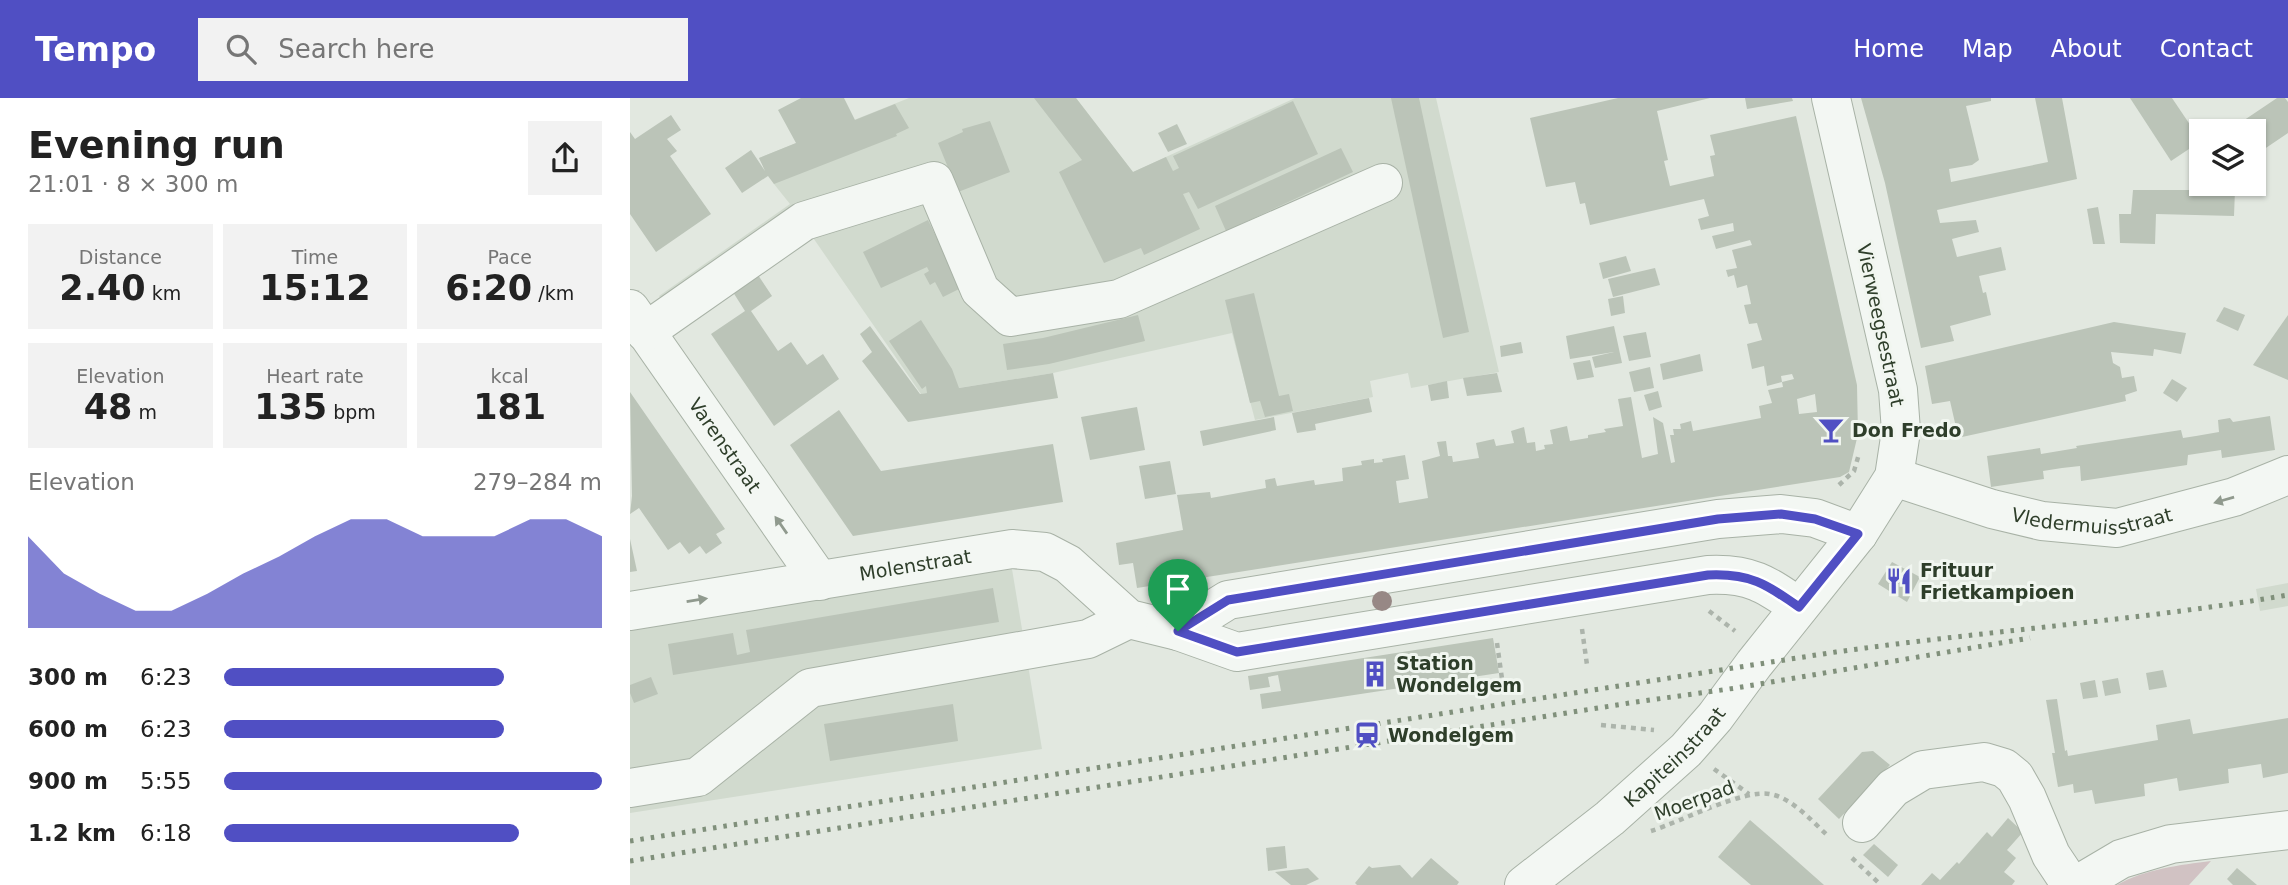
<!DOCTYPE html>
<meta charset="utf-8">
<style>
body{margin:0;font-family:"DejaVu Sans",sans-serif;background:#f2f2f2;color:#222;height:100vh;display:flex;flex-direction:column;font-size:26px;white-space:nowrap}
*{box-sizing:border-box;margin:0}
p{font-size:23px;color:#767676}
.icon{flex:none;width:38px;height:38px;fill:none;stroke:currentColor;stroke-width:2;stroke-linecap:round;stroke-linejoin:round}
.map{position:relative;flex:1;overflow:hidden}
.details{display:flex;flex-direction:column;background:#fff;width:630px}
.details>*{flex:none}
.controls{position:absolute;left:1559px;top:21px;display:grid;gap:14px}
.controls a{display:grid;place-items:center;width:77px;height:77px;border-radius:0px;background:#fff;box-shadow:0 2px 5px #0004;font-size:35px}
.pin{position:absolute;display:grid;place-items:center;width:60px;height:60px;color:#fff;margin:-72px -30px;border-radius:50% 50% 50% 0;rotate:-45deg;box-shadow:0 0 7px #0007}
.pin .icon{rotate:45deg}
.round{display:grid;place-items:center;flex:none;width:74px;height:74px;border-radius:0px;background:#f2f2f2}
.overview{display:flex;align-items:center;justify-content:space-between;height:119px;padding:0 28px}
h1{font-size:38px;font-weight:800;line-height:52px}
.stats{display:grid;grid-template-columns:repeat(3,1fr);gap:10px;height:119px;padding:7px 28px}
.stats div{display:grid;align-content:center;border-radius:0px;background:#f2f2f2;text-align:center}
.stats b{font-size:35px;font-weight:800}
.stats small{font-size:19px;font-weight:400}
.stats p{font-size:19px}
.chart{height:196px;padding:14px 28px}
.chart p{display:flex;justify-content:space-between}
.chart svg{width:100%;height:126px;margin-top:7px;fill:#504fc3;opacity:.7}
ul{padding:0 28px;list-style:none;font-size:23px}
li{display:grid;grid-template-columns:112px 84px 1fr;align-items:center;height:52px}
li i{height:18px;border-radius:9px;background:#504fc3}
header{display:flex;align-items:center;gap:42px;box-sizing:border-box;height:98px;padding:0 35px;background:#504fc3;color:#fff}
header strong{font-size:33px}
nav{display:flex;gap:38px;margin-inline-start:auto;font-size:24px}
.search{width:490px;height:63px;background:#f2f2f2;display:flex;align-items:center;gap:18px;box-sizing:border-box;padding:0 24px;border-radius:0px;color:#767676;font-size:26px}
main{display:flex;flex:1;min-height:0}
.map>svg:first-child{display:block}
.built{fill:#d1dace}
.green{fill:#d1c2c3}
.building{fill:#bbc4b8;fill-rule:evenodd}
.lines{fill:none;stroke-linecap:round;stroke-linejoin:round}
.minor-casing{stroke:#a8b2a6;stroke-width:40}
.path{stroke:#acb4ab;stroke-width:4.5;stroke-dasharray:5 5;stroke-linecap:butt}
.minor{stroke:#f3f7f3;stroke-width:38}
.rail{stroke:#80907b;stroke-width:5;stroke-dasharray:3.5 7;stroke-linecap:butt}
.tree{fill:#978885}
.oneway{fill:#909a8e}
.route-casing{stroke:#fff;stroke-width:14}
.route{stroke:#504fc3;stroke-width:9}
.labels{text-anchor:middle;stroke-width:6;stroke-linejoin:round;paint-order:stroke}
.street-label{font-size:19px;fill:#2e3e2a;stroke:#f1f6f0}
.poi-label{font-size:19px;font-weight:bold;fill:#2e3e2a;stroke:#f1f6f0;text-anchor:start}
</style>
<header>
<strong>Tempo</strong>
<div class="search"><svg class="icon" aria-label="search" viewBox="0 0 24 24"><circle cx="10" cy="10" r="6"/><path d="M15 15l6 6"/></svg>Search here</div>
<nav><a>Home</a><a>Map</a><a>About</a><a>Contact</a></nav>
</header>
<main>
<section class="details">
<div class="overview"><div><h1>Evening run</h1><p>21:01 · 8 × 300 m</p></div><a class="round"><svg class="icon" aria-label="share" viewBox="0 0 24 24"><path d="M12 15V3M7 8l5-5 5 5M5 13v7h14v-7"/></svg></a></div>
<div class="stats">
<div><p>Distance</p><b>2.40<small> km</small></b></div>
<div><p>Time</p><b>15:12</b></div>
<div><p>Pace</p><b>6:20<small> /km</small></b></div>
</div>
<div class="stats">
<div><p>Elevation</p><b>48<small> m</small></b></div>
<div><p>Heart rate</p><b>135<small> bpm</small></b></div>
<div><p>kcal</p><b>181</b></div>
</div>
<div class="chart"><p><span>Elevation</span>279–284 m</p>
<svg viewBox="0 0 160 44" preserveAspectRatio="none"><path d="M0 44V12L10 25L20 32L30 38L40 38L50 32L60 25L70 19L80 12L90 6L100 6L110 12L120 12L130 12L140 6L150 6L160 12V44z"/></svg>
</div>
<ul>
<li><b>300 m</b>6:23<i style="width:74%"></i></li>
<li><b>600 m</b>6:23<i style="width:74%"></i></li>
<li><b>900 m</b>5:55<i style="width:100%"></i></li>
<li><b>1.2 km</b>6:18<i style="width:78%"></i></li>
</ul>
</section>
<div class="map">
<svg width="1658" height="787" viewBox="0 0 1658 787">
<rect width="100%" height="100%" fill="#e2e8e0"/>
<g class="built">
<polygon points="279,0 446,0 503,74 665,0 806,0 869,274 781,290 778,275 740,283 743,299 625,322 602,235 423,275 291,296 177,131 46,222 29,198 160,106 144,86 129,60"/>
<polygon points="382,471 412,651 0,715 0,531"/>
<polygon points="1658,485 1658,508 1630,513 1626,491"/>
</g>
<path class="green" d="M1581 763 1559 787H1487C1515 771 1550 767 1581 763Z"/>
<g class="building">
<polygon points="171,0 214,0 225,22 265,6 279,30 266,36 267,38 144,86 138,78 112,95 95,70 121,52 135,73 129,60 166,45 148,12"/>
<polygon points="404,0 446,0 503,74 536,59 543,73 549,70 543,58 663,3 688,56 568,111 559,94 553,96 570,131 514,157 511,150 474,165 429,74 452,62"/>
<polygon points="761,0 789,0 839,234 813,240"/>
<path d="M988 0H1080L1027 13 1038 62 1034 63 1040 88 1084 78 1080 58 1085 57 1080 37 1166 18 1227 287 1228 336 1219 374 1210 379 507 490 503 465 489 467 486 445 553 432 547 397 580 394 581 400 636 390 635 382 645 380 647 388 684 382 685 387 713 383 712 370 732 367 731 363 744 361V365L753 364 752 361 775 357 779 381 766 383 769 405 798 400 792 363 810 358 807 344 816 343 818 358H822L823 364 849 360 846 345 864 341 866 348 884 345 881 333 894 329 897 345 905 344 906 353 915 351 914 347 923 346 920 332 937 328 940 343 958 340V337L976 334 974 331 993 328 988 301 1001 299 1012 360 1028 356 1023 319 1033 325 1041 365 1045 364 1040 337H1044L1043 331H1051L1050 326 1061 323 1063 333 1131 320 1129 308 1142 305 1138 292 1153 289 1152 284 1164 281 1162 276 1151 278 1152 284 1137 288 1134 268 1122 271 1117 246 1132 242 1127 225 1119 226 1114 207 1121 206 1117 187 1107 190 1104 177 1098 179 1096 172 1107 170 1102 152 1122 147 1120 142 1086 151 1082 138 1104 133 1103 125 1071 132 1068 121 1079 118 1074 101 960 127 955 105 950 106 945 84 916 89 900 20ZM1185 296 1187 314 1169 316 1167 301Z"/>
<polygon points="1115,0 1162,0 1163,3 1117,11"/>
<polygon points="1231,0 1361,0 1361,3 1336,8 1349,62 1342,67 1319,71 1321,84 1418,64 1405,0 1432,0 1447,81 1307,112 1310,125 1346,122 1349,134 1322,141 1327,159 1371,149 1376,172 1349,178 1353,195 1356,194 1361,217 1320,228 1324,243 1291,250 1255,85"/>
<polygon points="1500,0 1542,0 1571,43 1541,63"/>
<polygon points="1647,0 1655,0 1658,4 1658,35 1624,58 1624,33 1598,33"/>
<polygon points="41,17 51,32 37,41 47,53 40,58 81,116 26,154 0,116 0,34 5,41"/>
<polygon points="360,23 380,74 328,94 308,45 333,34 332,31"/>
<polygon points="547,26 557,46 538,54 528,35"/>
<polygon points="711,50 723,74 596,133 585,108"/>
<polygon points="1503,92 1605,92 1604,118 1526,116 1525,146 1490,145 1489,116 1501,116"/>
<polygon points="1468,109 1475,146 1463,146 1457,111"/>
<polygon points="298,122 331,190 313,199 305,184 300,187 294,176 299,173 297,169 251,190 233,154"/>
<polygon points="996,158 1001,173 973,181 969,165"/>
<polygon points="1025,170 1030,187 983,199 978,181"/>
<polygon points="126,174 142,198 121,213 148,253 161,244 177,267 193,256 209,281 144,328 81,236 115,213 101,191"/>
<polygon points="624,195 649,298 659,296 663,313 635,319 630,303 620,305 595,202"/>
<polygon points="993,198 995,215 981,218 978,201"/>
<polygon points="1594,209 1615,217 1608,233 1586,223"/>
<polygon points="508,217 515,243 419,266 377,272 373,246 413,240"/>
<polygon points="1658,217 1658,282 1623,267"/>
<polygon points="291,222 322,271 329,290 423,275 428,300 278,324 232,263 242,254 230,236 240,228 290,296 297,295 296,288 292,291 259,243"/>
<polygon points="1484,224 1556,235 1551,256 1524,251 1523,258 1481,254 1483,265 1490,269 1492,280 1504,278 1507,293 1495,297 1496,303 1332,339 1328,338 1320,303 1302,306 1295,268"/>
<polygon points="984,228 992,265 965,270 962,259 984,254 940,261 936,238"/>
<polygon points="1016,234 1021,259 999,263 993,238"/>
<polygon points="891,244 893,255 871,259 870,248"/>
<polygon points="1070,256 1073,273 1033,282 1030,266"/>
<polygon points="960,262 964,279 947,282 943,265"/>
<polygon points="1020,269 1024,290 1004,294 999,274"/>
<polygon points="867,275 872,294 837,298 833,280"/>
<polygon points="1542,281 1557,290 1547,304 1533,295"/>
<polygon points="817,283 819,300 801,303 798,287"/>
<polygon points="1028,293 1032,309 1019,313 1014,297"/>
<polygon points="0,294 95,431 86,436 92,445 76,456 70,448 59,456 50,444 38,452 9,410 0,416 2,398"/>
<polygon points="739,300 742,314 685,326 686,332 667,335 662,315"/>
<polygon points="507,309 515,352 460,362 451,319"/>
<polygon points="209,312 251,373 423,346 433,404 223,438 160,347"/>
<polygon points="1640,318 1645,352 1592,360 1591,352 1558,357 1557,367 1451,383 1450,368 1432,370 1413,373 1414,381 1361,389 1357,358 1410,350 1411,356 1447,350 1446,348 1551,332 1553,340 1566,338 1589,334 1588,322 1600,320 1603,324"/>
<polygon points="644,319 646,332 573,348 570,333"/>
<polygon points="540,363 546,396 515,401 509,368"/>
<polygon points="0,441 7,473 0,474"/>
<polygon points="1262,464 1290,479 1277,504 1248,486"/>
<polygon points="363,490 369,524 43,577 38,546 103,535 107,557 120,554 116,532"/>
<polygon points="863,540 869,575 632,611 630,596 651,593 648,577 638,579 640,589 620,592 618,578"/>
<polygon points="1533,572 1537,589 1519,592 1516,575"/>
<polygon points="21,579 28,596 4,605 0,595 0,587"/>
<polygon points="1488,580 1491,595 1475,598 1472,583"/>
<polygon points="1465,582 1468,599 1453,601 1450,585"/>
<polygon points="1427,601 1435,653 1437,652 1438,658 1528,642 1526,627 1560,621 1563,636 1658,620 1658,675 1633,680 1631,666 1598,671 1599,685 1549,693 1547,680 1514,686 1515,698 1465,706 1462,692 1444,695 1443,686 1428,689 1422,655 1425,655 1416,602"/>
<polygon points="323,606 328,643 200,663 194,626"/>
<polygon points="1243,653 1260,667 1209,721 1188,701 1232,654"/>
<polygon points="1378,720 1393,734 1377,752 1386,760 1374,774 1385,783 1382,787 1291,787 1302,775 1310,782 1327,764 1329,766 1357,734 1362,739"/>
<polygon points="1120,722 1142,741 1194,787 1121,787 1088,759"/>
<polygon points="1244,746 1268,767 1258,779 1233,757"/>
<polygon points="655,748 657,770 638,773 636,750"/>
<polygon points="801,760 829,784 827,787 727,787 725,785 739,768 742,770 770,767 782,780"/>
<polygon points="678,770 689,781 676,787 661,787 645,774"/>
<polygon points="1607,770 1627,787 1603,787 1597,781"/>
</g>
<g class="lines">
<g class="minor-casing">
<g id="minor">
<path id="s1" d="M0 211 190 483"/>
<polyline points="15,234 174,123 304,83 350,192 380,219 489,201 753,85"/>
<path id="s2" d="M1264 379 1362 411 1412 423 1487 430 1604 399 1658 377"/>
<path id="s3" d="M0 513 382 451 415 454 438 466 499 521 548 533 607 554 1078 477C1120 475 1136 486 1169 509"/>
<polyline points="548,533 598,502 1088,421 1151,416 1185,420 1228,436"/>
<polyline points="0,690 68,679 180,590 458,541 499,521"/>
<polyline points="1232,725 1263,690 1293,672 1354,664 1374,670 1385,679 1397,700 1421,757 1441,787"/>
<path id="s4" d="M894 787 980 720 1056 652 1085 619 1124 566 1228 436 1264 379 1271 333 1268 292 1201 0"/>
<polyline points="1447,787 1491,761 1541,746 1658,732"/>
</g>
</g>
<g class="path">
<polyline points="1209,387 1224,373 1229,356"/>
<polyline points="1079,513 1105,533"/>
<polyline points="952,531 957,567"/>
<polyline points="867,545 872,581"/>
<polyline points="971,627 1024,632"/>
<polyline points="1084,671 1119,696"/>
<path d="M1021 733C1050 724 1113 691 1140 696 1162 700 1182 723 1198 738"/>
<polyline points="1222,760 1251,787"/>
</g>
<use href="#minor" class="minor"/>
<g class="rail">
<path d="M0 743 1199 555C1352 533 1506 523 1658 497"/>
<polyline points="0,763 1006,604 1106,590 1400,540"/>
</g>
</g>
<circle class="tree" cx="752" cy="503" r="10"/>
<defs><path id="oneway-solid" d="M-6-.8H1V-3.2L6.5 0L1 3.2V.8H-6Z" transform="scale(1.75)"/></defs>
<g class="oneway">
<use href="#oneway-solid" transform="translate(1594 402) rotate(164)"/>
<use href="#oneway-solid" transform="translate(151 427) rotate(-125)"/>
<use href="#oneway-solid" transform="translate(67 502) rotate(-9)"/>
</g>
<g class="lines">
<g class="route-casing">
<path id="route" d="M1151 416 1185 421 1228 436 1169 509C1136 486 1120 475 1078 477L607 554 548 533 598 502 1088 421Z"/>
</g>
<use href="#route" class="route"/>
</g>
<defs>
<g id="bar-bare" transform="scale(2.1)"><path d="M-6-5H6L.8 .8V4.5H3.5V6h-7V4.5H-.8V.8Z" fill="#504fc3" stroke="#f1f6f0" stroke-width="2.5" paint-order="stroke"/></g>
<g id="restaurant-bare" transform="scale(2.1)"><path d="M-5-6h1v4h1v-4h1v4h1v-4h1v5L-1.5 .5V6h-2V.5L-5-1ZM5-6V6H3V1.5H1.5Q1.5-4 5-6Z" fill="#504fc3" stroke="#f1f6f0" stroke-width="2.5" paint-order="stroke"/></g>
<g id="building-bare" transform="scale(2.1)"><path d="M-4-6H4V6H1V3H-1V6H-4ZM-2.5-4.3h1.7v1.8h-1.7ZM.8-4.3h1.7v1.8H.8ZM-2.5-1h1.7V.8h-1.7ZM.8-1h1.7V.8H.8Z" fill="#504fc3" stroke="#f1f6f0" stroke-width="2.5" paint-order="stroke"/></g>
<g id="station-bare" transform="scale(2.1)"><path d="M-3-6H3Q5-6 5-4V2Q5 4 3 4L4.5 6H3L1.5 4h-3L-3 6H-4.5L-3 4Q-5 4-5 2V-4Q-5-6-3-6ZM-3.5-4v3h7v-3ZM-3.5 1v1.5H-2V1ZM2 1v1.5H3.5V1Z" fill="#504fc3" stroke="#f1f6f0" stroke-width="2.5" paint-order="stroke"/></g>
</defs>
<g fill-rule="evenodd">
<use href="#bar-bare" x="1201" y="332"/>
<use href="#restaurant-bare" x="1269" y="483"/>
<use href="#building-bare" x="745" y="576"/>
<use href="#station-bare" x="737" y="637"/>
</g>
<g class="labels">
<g class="street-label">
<text transform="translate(1251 227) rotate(78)" y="7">Vierweegsestraat</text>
<text dy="7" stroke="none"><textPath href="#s1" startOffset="166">Varenstraat</textPath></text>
<text dy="7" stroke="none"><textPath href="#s2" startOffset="205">Vledermuisstraat</textPath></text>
<text dy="7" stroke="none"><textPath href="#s3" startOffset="289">Molenstraat</textPath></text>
<text dy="7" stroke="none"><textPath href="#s4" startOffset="198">Kapiteinstraat</textPath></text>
<text transform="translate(1064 702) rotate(-20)" y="7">Moerpad</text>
</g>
<g class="poi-label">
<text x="1222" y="339">Don Fredo</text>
<text x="1290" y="479">Frituur<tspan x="1290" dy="22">Frietkampioen</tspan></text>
<text x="766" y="572">Station<tspan x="766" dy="22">Wondelgem</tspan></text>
<text x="758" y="644">Wondelgem</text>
</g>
</g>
</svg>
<div class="controls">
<a><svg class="icon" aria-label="layers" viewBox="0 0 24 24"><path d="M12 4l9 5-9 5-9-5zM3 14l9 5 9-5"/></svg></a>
</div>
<div class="pin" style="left:548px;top:533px;background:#1e9e55"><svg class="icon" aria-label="arrive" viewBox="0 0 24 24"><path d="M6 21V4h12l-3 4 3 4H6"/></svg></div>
</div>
</main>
